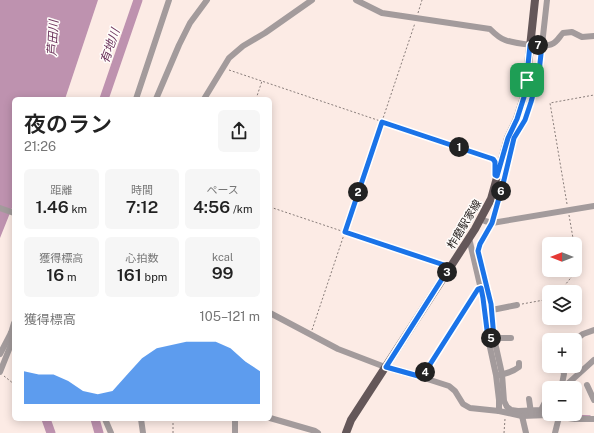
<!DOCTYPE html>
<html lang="ja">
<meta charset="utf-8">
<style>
body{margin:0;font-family:"Public Sans","Noto Sans JP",sans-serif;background:#f6f6f6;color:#222;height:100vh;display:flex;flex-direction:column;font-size:15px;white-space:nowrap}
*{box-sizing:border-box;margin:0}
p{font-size:13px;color:#767676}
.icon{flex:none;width:22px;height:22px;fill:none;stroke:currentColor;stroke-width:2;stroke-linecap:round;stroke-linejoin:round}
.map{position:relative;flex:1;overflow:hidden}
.details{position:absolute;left:12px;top:97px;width:260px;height:324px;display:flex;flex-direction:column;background:#fff;border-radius:6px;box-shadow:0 2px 10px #0003}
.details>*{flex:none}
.needle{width:26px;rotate:270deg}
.buttons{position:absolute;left:542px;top:237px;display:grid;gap:8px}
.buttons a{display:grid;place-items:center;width:40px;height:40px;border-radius:6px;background:#fff;box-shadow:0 2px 10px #0003;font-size:20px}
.pin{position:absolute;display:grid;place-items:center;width:34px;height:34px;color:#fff;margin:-17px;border-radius:8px;box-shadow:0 2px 6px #0006}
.km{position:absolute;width:20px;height:20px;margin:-10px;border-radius:50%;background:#222;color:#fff;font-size:11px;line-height:20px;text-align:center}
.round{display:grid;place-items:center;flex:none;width:42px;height:42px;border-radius:6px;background:#f6f6f6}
.overview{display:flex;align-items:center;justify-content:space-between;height:68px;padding:0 12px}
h1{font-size:22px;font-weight:600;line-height:30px}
.metrics{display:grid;grid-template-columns:repeat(3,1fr);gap:6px;height:68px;padding:4px 12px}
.metrics div{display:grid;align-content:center;border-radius:6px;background:#f6f6f6;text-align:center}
.metrics b{font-size:17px;font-weight:600}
.metrics small{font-size:11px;font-weight:400}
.metrics p{font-size:11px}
.chart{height:112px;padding:8px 12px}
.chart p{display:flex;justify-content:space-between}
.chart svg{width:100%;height:72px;margin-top:4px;fill:#1a73e8;opacity:.7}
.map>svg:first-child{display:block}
.water{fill:#be92af}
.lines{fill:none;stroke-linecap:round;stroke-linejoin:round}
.stream{stroke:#be92af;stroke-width:1.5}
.river{stroke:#be92af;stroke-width:9}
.path{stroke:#887d7a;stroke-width:1;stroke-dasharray:2 2;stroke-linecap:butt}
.minor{stroke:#a39b9c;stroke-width:6}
.major{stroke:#645759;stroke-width:8}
.route-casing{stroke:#fff;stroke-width:8}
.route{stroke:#1a73e8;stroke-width:5}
.labels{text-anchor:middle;stroke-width:3;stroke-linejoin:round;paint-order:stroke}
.street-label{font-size:11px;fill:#282220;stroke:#fffcfa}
.water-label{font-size:12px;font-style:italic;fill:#6c345c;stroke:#fffcfa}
</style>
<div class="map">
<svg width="594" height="433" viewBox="0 0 594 433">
<rect width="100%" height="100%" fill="#fcebe5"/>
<polygon class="water" points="0,0 98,0 65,99 14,99 14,203 0,238"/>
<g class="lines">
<polyline class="stream" points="566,415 590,416"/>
<g class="river">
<polyline points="104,99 138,0"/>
<polyline points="46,419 51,433"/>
<polyline points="95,419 99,433"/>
</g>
<g class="path">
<polyline points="418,13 422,0"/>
<polyline points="229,70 493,159 494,161"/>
<polyline points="256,99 262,81"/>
<polyline points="567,204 550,103 594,95"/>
<polyline points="270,207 443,265"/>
<polyline points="569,215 574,244"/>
<polyline points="558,292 565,285 578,269 575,248"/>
<polyline points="522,304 544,300 549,298"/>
<polyline points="312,330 415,23"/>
<polyline points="425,372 476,292"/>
<polyline points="4,376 14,384"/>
<polyline points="173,419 173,433"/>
<polyline points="504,433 505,419"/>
</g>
<g class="minor">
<path d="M356 0 382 13 490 29C494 33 499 38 505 40 513 43 544 48 552 44 557 42 559 37 563 33L572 32 582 37 594 36"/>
<polyline points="547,0 539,72 535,89 525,119 514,138 504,180 492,223 480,244 478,251 491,304 494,338 502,374 504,401 507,407 511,410 518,411 541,410 545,402 549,398"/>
<polyline points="136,99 169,0"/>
<polyline points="156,99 179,45 190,23 207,0"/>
<polyline points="204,99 229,58 243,46 265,33 312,0"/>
<polyline points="0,208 14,213"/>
<polyline points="480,219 485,221 492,223 594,206"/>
<polyline points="469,238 483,298 488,338 496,375 499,400 499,411"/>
<polyline points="487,311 517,305"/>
<polyline points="270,313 338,349 385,367 421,377 449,386 455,391 463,404 470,408 499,411 522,416 548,415 575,419 594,419"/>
<polyline points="490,338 511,338"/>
<polyline points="575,340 583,334 594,330"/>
<polyline points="0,354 11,333 14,323"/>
<polyline points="562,366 564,374 562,384 563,388"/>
<polyline points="0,372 14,337 11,333"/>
<path d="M499 375C505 374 514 371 519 367V363"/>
<polyline points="587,385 594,400"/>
<polyline points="563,388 594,360"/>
<polyline points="529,399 531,413"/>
<polyline points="522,416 526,433"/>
<polyline points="270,418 315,431 318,433"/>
<polyline points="105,419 111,433"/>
<polyline points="141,419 143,433"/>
<polyline points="235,419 235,433"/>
<polyline points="555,433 559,417"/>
</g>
<polyline class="major" points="346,433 351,420 475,229 491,199 508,138 517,119 525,94 535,0"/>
</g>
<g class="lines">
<g class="route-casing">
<polygon id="route" points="530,45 542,45 539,72 531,102 525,120 514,138 504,180 492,223 480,244 478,251 491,304 494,338 488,338 483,298 481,288 478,289 422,377 386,367 449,268 444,265 345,232 382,122 493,159 495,162 495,175 497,176 508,138 517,119 525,94"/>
</g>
<use href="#route" class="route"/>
</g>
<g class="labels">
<g class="street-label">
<text transform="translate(464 224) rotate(-59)" y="4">柞磨駅家線</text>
</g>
<g class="water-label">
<text transform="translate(53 38) rotate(-87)" y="4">芦田川</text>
<text transform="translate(110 46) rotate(-71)" y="4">有地川</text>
</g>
</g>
</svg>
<div class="buttons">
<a><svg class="needle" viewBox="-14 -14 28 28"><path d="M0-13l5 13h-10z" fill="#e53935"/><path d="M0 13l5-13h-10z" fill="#767676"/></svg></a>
<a><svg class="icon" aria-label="layers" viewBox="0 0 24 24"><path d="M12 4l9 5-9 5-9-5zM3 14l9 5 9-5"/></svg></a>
<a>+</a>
<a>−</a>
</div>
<div class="pin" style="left:527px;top:80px;background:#1e9e55"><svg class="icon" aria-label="arrive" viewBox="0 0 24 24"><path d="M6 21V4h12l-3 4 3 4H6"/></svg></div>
<b class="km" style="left:459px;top:147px">1</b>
<b class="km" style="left:358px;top:192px">2</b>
<b class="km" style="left:447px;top:272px">3</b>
<b class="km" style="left:425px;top:372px">4</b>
<b class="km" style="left:491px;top:338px">5</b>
<b class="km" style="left:501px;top:191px">6</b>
<b class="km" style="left:538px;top:45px">7</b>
<section class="details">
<div class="overview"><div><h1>夜のラン</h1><p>21:26</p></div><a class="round"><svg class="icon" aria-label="share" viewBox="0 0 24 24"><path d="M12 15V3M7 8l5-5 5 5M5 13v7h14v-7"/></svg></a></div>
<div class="metrics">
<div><p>距離</p><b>1.46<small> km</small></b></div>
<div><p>時間</p><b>7:12</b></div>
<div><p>ペース</p><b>4:56<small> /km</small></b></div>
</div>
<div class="metrics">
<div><p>獲得標高</p><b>16<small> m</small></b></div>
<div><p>心拍数</p><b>161<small> bpm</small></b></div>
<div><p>kcal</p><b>99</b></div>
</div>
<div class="chart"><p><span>獲得標高</span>105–121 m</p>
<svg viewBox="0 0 160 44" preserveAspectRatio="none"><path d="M0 44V24L10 26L20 26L30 30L40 36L50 38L60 36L70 26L80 16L90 10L100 8L110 6L120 6L130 6L140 10L150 18L160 24V44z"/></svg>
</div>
</section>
</div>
